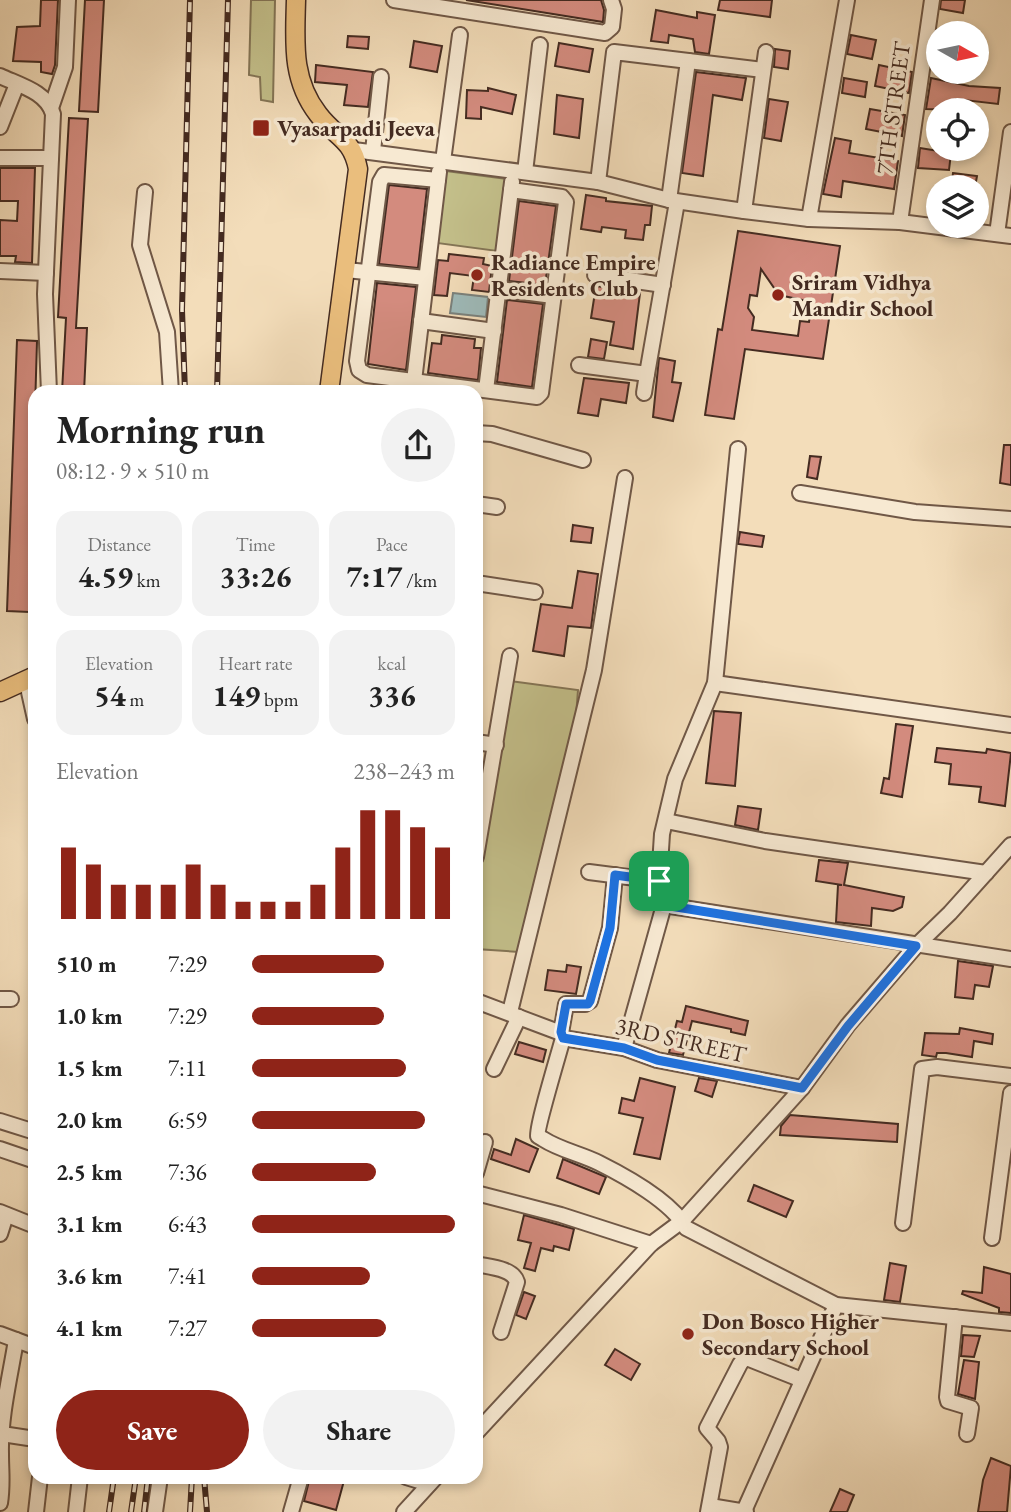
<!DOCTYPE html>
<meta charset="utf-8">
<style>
body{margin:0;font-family:"EB Garamond",serif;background:#f2f2f2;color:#222;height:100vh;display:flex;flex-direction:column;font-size:26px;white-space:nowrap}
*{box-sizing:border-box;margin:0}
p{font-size:23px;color:#767676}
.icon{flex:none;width:38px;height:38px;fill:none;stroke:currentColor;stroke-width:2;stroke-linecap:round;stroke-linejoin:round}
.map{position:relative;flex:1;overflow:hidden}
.details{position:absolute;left:28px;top:385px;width:455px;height:1099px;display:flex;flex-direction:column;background:#fff;border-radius:21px;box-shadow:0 4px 10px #0003}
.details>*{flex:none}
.needle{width:46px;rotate:99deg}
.controls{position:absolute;left:926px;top:21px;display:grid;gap:14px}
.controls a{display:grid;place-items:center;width:63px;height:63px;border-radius:50%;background:#fff;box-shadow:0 4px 10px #0003;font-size:35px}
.pin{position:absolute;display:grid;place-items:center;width:60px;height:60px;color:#fff;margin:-30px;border-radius:14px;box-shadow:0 4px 10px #0006}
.round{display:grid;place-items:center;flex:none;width:74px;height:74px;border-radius:37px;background:#f2f2f2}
.head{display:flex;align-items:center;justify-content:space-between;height:119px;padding:0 28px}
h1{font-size:38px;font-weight:700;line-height:52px}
.metrics{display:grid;grid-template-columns:repeat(3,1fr);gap:10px;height:119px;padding:7px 28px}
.metrics div{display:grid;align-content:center;border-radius:18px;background:#f2f2f2;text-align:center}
.metrics b{font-size:30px;font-weight:700}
.metrics small{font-size:19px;font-weight:400}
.metrics p{font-size:19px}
.chart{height:196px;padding:14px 28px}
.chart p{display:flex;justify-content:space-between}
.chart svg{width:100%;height:126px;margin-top:7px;stroke:#8f2418;stroke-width:6}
.button{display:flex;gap:14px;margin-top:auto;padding:14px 28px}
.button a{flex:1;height:80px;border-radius:42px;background:#8f2418;color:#fff;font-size:28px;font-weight:700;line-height:80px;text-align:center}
.button a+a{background:#f2f2f2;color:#222}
ul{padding:0 28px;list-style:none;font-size:23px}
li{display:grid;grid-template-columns:112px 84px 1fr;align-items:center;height:52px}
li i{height:18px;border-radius:9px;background:#8f2418}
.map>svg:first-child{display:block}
.green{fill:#c3bf8a;stroke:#847556;stroke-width:2}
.water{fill:#9ebab9;stroke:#7a817c;stroke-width:2}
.building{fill:#d38b7e;stroke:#442b21;stroke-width:2;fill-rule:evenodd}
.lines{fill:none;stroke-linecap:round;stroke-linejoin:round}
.minor-casing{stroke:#705847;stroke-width:18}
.major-casing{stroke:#442b21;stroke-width:21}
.minor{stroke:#f7e9d2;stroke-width:14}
.major{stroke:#eabe7d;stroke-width:18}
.rail-casing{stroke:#442b21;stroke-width:6}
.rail{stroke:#f7e9d2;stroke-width:3.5;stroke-dasharray:10;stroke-linecap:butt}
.route-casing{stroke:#fff;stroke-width:14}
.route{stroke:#1a73e8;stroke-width:9}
.poi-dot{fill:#8f2418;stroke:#f7e9d2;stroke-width:2.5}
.labels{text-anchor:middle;stroke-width:7;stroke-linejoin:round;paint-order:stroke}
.street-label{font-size:23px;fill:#442b21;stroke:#f7e9d2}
.poi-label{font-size:23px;font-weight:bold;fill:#442b21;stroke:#f7e9d2;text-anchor:start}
</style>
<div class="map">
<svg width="1011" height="1512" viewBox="0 0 1011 1512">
<rect width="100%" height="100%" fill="#f3ddba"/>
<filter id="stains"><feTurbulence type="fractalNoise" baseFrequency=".00286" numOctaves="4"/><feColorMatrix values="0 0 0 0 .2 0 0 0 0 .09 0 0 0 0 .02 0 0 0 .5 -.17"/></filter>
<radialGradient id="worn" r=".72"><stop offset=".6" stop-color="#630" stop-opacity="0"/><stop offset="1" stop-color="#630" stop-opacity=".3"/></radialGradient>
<g class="green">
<polygon points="251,0 275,0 273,102 261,100 260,77 249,75"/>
<polygon points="446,171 507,179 497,251 437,243"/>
<polygon points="510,681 578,690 576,716 519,952 476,949 476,865"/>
</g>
<polygon class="water" points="453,293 488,297 486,317 450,313"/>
<g class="building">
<polygon points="41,0 58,0 55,65 52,74 41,72 41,62 13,61 17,27 40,26"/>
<polygon points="85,0 104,0 98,112 79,111"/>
<polygon points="466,0 601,0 604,10 603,22"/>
<polygon points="720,0 772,0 770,17 718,10"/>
<polygon points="941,0 965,0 963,13 940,9"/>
<polygon points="656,10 697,18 697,12 715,15 709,54 695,52 693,39 669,35 668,43 651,41"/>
<polygon points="851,35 876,40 872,59 847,54"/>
<polygon points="348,36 369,37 368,49 347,47"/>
<polygon points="414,41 442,46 437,72 410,67"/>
<polygon points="559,43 593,49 589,72 555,66"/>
<polygon points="775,49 790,51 788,69 774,67"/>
<polygon points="316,65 373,72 368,107 344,105 347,85 315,82"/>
<polygon points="879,65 912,72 909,93 875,86"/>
<polygon points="696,72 746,78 742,100 713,95 703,176 682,173"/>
<polygon points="844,78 867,82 865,97 842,93"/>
<polygon points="931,78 969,86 1000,88 998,104 956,99 954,110 926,109"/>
<polygon points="488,88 516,95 512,114 481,107 481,119 466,118 467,90 488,91"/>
<polygon points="557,95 583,99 579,138 554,134"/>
<polygon points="769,99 788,102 781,141 764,138"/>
<polygon points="870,109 905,115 902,136 866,129"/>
<polygon points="69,118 88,119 76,328 87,328 84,392 62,392 66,318 58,317"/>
<polygon points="835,138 851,141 849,153 898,161 894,189 843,181 841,197 823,194"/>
<polygon points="920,148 951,153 949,170 918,168"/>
<polygon points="0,168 35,168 32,263 15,262 16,256 0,256 0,220 17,221 18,201 0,201"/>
<polygon points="953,173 977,176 975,187 951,187"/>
<polygon points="389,185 427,189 418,268 379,264"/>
<polygon points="586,195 606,198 606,201 652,206 650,225 645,225 643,240 625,238 626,230 602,227 601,232 581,229"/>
<polygon points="519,201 556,206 545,285 509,281"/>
<path d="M738 231 840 246 823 359 745 349 734 419 705 415 718 329 722 330ZM761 269 779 295 812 302 809 322 800 321 798 336 752 330 754 317 748 308 750 295 757 296Z"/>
<polygon points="449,254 484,258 483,264 492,266 489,292 472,290 474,276 450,273 447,296 434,295 438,260 448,261"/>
<polygon points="377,283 416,287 406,370 368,364"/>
<polygon points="596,286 640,293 633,349 610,345 614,322 591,318"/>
<polygon points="507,300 543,304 532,387 497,382"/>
<polygon points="442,335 475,339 474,348 481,348 478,380 428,373 432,343 441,344"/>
<polygon points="591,339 607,342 604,359 588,357"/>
<polygon points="17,340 37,341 29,612 7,611"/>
<polygon points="659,358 675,361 672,382 681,383 673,421 653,417"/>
<polygon points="584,378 629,383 626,403 601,399 598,416 578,413"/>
<polygon points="1004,445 1011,445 1011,485 1000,483"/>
<polygon points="810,456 821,457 817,479 807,477"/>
<polygon points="573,525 593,528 591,543 571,541"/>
<polygon points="740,532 764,536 762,547 738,544"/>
<polygon points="578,571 598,574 591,628 568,626 564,656 533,651 541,604 572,608"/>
<polygon points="714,711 741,713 735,786 706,783"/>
<polygon points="896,724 913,726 902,797 881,793 884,778 889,779"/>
<polygon points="937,748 986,753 987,749 1011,753 1005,806 979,802 981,787 949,784 951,764 935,762"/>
<polygon points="738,806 761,809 758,830 735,825"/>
<polygon points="819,860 848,863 844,885 904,897 902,907 893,911 872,908 871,926 836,922 838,885 842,885 816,881"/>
<polygon points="958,961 993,966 989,987 975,985 973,999 955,997"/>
<polygon points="567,965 581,967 576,994 545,990 548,970 566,972"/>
<polygon points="686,1006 748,1021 745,1035 731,1032 731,1029 692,1021 683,1055 669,1053 677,1021 682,1022"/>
<polygon points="960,1028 993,1034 992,1044 974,1041 972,1057 946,1053 937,1053 936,1057 922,1055 925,1033 959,1034"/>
<polygon points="519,1042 546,1050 543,1062 515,1054"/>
<polygon points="640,1078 675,1087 660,1159 634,1154 643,1118 619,1113 622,1098 634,1101"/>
<polygon points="699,1078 717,1081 712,1097 695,1091"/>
<polygon points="790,1115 898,1124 897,1142 780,1135 781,1126"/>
<polygon points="516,1139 538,1149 529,1172 491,1159 494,1149 511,1155"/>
<polygon points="563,1159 606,1177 599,1194 557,1178"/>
<polygon points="754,1185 793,1201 786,1217 748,1201"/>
<polygon points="524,1215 574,1229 569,1250 554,1246 553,1251 541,1248 535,1271 524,1268 531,1243 518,1240"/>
<polygon points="890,1263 906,1266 900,1302 884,1300"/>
<polygon points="984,1267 1011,1274 1011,1313 999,1312 999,1308 962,1294 963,1291 982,1293"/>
<polygon points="524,1292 535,1296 526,1319 516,1315"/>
<polygon points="963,1335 980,1336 974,1357 961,1356"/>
<polygon points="615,1349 640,1364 631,1380 605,1365"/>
<polygon points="964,1360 979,1362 975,1399 958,1394"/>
<polygon points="991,1458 1011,1466 1007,1512 978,1512 983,1480"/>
<polygon points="310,1477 345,1477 336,1510 304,1501"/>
<polygon points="840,1489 854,1495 847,1512 830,1512"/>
</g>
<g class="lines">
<g class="minor-casing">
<g id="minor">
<polyline points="394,0 605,33 612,27 614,9 611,0"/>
<path d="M0 76C19 85 47 92 53 114L45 294 49 392"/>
<polyline points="51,108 65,67 68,0"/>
<polyline points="0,127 17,84"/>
<polyline points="354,150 598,182 669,200 744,211 809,219 900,222 1011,236"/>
<polyline points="373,151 381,77"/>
<polyline points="0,158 51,158"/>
<polyline points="443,161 460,35"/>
<polyline points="525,172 540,45"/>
<polyline points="438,180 384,175 380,182 357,361 359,370 367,375 537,397 541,393 566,202 562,197 511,190"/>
<polyline points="598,182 614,52 763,70"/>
<polyline points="145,192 140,245 167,332 171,392"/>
<polyline points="669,200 688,61"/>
<polyline points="744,211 766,52"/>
<polyline points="809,219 847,0"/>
<polyline points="900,222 932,0"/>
<polyline points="997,234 1011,132"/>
<polyline points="346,270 426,278"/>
<polyline points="0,271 46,273"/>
<polyline points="595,275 663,285"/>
<polyline points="499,289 553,296"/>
<polyline points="421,321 494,331"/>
<polyline points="579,365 647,374 677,202"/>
<polyline points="414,381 439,172"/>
<polyline points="486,390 512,182"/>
<polyline points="644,393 647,374"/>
<polyline points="476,433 492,434 583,460"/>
<polyline points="800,493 915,512 1011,519"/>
<polyline points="476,504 497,507"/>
<polyline points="476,583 535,592"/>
<polyline points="715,683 1011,725"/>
<polyline points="29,692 35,719"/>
<polyline points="476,742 496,745"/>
<polyline points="666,821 765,841 986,873"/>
<polyline points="476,857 510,656"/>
<polyline points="589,872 659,881"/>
<polyline points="664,905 1011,959"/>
<polyline points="0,999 11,999"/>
<polyline points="476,1001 561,1033 563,1038 624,1048 657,1060 802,1088"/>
<polyline points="510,1012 594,670 625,478"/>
<polyline points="561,1033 566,1004 585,1004 590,1001 610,928 615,875"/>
<path d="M563 1038C559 1053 536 1129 538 1136L543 1139C560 1150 581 1154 599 1163 625 1176 672 1202 686 1228L836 1305 1011 1323"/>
<polyline points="624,1048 664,905 659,881 662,834 675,779 715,683 738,449"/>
<polyline points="494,1069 519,1017"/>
<polyline points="0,1121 35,1132"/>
<polyline points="0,1149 35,1161"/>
<polyline points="476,1173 485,1142"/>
<polyline points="476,1193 561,1215 651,1244"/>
<polyline points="0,1212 35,1226"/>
<polyline points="903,1223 922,1069 937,1067 1011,1076"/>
<polyline points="0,1234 6,1215"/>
<polyline points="992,1238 1011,1093"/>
<path d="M476 1264C489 1267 513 1268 517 1282L501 1332"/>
<polyline points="955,1317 947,1397 948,1401 971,1408 967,1434"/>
<polyline points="0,1334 35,1347"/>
<polyline points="476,1433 651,1244 682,1221 802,1088 848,1025 916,946 950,913 1011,845"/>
<polyline points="2,1434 35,1439"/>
<polyline points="406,1477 429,1484"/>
<path d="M0 1503C3 1484 1 1473 1 1454 0 1417 10 1377 16 1340"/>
<polyline points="710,1506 746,1512"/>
<polyline points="744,1511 836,1305"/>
<polyline points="36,1512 40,1477"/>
<polyline points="76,1512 80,1477"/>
<polyline points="155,1512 160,1477"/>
<polyline points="291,1512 301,1477"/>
<polyline points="404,1512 436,1477"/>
<polyline points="708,1512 720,1447 718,1441 707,1428 740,1364 744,1359 749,1359 802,1380"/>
</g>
</g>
<g class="major-casing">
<g id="major">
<path d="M296 0C295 42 291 79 318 114 336 138 352 138 358 169L329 392"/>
<polyline points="0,692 35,676"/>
</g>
</g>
<use href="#minor" class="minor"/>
<use href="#major" class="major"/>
<g class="rail-casing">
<g id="rail">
<polyline points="185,392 182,310 190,0"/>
<polyline points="217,392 228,0"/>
<polyline points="204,1477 207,1512"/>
<polyline points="109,1512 114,1477"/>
<polyline points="131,1512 136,1477"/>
<polyline points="144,1512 148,1477"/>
<polyline points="190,1512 192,1477"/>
</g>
</g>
<use href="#rail" class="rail"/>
</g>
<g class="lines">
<g class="route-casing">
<polygon id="route" points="615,875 659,881 664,905 916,946 848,1026 802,1088 657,1060 624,1048 563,1038 561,1032 566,1004 588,1004 590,1001 610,928"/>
</g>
<use href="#route" class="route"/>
</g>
<g class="poi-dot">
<rect x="252" y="119" width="18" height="18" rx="3.5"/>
<circle cx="477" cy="275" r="7"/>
<circle cx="778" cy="295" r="7"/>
<circle cx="688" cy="1334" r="7"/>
</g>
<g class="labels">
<g class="street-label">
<text transform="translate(893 108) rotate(-82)" y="8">7TH STREET</text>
<text transform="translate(681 1040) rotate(13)" y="8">3RD STREET</text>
</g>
<g class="poi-label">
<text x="277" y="136">Vyasarpadi Jeeva</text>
<text x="491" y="270">Radiance Empire<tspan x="491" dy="26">Residents Club</tspan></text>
<text x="792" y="290">Sriram Vidhya<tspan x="792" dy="26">Mandir School</tspan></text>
<text x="702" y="1329">Don Bosco Higher<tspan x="702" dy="26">Secondary School</tspan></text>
</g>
</g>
<rect width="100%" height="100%" filter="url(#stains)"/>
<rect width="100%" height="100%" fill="url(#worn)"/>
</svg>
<div class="controls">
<a><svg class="needle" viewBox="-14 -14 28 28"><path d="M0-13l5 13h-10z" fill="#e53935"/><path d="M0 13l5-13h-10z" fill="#767676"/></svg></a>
<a><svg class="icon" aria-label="locate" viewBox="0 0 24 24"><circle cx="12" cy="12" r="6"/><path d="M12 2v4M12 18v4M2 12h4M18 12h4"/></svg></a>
<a><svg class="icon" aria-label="layers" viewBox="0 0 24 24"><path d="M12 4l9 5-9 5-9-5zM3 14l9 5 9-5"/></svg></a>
</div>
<div class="pin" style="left:659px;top:881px;background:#1e9e55"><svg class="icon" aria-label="arrive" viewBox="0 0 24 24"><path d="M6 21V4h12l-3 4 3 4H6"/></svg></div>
<section class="details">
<div class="head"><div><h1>Morning run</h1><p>08:12 · 9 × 510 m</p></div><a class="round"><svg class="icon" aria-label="share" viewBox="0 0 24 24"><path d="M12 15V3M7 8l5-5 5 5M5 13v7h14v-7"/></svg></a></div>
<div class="metrics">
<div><p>Distance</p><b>4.59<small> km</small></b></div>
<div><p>Time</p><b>33:26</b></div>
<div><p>Pace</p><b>7:17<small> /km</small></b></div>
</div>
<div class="metrics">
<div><p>Elevation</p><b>54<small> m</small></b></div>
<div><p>Heart rate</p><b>149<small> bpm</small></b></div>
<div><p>kcal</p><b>336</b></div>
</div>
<div class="chart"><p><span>Elevation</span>238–243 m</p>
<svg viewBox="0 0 160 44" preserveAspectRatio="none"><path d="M5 44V19M15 44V25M25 44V32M35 44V32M45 44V32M55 44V25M65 44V32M75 44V38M85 44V38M95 44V38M105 44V32M115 44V19M125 44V6M135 44V6M145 44V12M155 44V19"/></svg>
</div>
<ul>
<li><b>510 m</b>7:29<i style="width:65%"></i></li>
<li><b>1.0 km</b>7:29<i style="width:65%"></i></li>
<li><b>1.5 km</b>7:11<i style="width:76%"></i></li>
<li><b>2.0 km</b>6:59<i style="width:85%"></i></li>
<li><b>2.5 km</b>7:36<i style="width:61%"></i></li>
<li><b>3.1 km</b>6:43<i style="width:100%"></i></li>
<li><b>3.6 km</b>7:41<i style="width:58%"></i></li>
<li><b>4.1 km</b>7:27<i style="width:66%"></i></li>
</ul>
<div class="button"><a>Save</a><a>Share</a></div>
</section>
</div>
